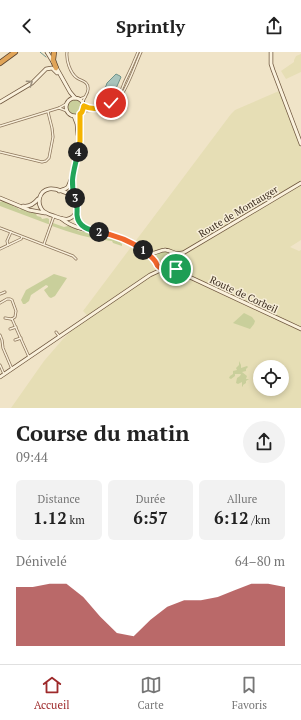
<!DOCTYPE html>
<html lang="fr">
<meta charset="utf-8">
<style>
body{margin:0;font-family:"PT Serif",serif;background:#f2f2f2;color:#222;height:100vh;display:flex;flex-direction:column;font-size:15px;white-space:nowrap}
*{box-sizing:border-box;margin:0}
p{font-size:13px;color:#767676}
.icon{flex:none;width:22px;height:22px;fill:none;stroke:currentColor;stroke-width:2;stroke-linecap:round;stroke-linejoin:round}
.map{position:relative;height:356px;overflow:hidden}
.side{display:flex;flex-direction:column;background:#fff;flex:1}
.side>*{flex:none}
.buttons{position:absolute;left:253px;top:308px;display:grid;gap:8px}
.buttons a{display:grid;place-items:center;width:36px;height:36px;border-radius:50%;background:#fff;box-shadow:0 2px 6px #0003;font-size:20px}
.pin{position:absolute;display:grid;place-items:center;width:34px;height:34px;color:#fff;margin:-17px;border:2px solid #fff;border-radius:50%;box-shadow:0 1px 4px #0007}
.km{position:absolute;width:20px;height:20px;margin:-10px;border-radius:50%;background:#222;color:#fff;font-size:11px;line-height:20px;text-align:center}
.round{display:grid;place-items:center;flex:none;width:42px;height:42px;border-radius:21px;background:#f2f2f2}
.headline{display:flex;align-items:center;justify-content:space-between;height:68px;padding:0 16px}
h1{font-size:22px;font-weight:700;line-height:30px}
.figures{display:grid;grid-template-columns:repeat(3,1fr);gap:6px;height:68px;padding:4px 16px}
.figures div{display:grid;align-content:center;border-radius:6px;background:#f2f2f2;text-align:center}
.figures b{font-size:17px;font-weight:700}
.figures small{font-size:11px;font-weight:400}
.figures p{font-size:11px}
.chart{height:112px;padding:8px 16px}
.chart p{display:flex;justify-content:space-between}
.chart svg{width:100%;height:72px;margin-top:4px;fill:#9e2a2b;opacity:.7}
header{display:flex;justify-content:space-between;align-items:center;height:52px;padding:0 16px;background:#fff;font-size:18px;font-weight:700}
.tabs{display:flex;justify-content:space-around;align-items:center;height:56px;border-top:1px solid #e0e0e0;background:#fff;font-size:11px;color:#767676}
.tabs a{display:grid;justify-items:center;gap:2px}
.tabs .current{color:#9e2a2b}
.map>svg:first-child{display:block}
.farmland{fill:#e6deb5;fill-rule:evenodd}
.green{fill:#c9cf9b}
.water{fill:#a9c4bc;stroke:#6f938a}
.lines{fill:none;stroke-linecap:round;stroke-linejoin:round}
.stream{stroke:#6f938a;stroke-width:1}
.street-casing{stroke:#8d765c;stroke-width:3}
.secondary-casing{stroke:#6f573f;stroke-width:4.5}
.highway-casing{stroke:#5b4430;stroke-width:6}
.street{stroke:#faf1dc;stroke-width:1.5}
.secondary{stroke:#faf1dc;stroke-width:3}
.highway{stroke:#e0a458;stroke-width:4.5}
.oneway{stroke:#9c907e}
.split-1-casing{stroke:#fff;stroke-width:8}
.split-2-casing{stroke:#fff;stroke-width:8}
.split-3-casing{stroke:#fff;stroke-width:8}
.split-4-casing{stroke:#fff;stroke-width:8}
.split-5-casing{stroke:#fff;stroke-width:8}
.split-6-casing{stroke:#fff;stroke-width:8}
.split-1{stroke:#f0652b;stroke-width:5}
.split-2{stroke:#f0652b;stroke-width:5}
.split-3{stroke:#22a559;stroke-width:5}
.split-4{stroke:#22a559;stroke-width:5}
.split-5{stroke:#f5b400;stroke-width:5}
.split-6{stroke:#f5b400;stroke-width:5}
.labels{text-anchor:middle;stroke-width:3;stroke-linejoin:round;paint-order:stroke}
.street-label{font-size:10px;fill:#3d2e20;stroke:#f7eed8}
</style>
<header><svg class="icon" aria-label="back" viewBox="0 0 24 24"><path d="M15 5l-7 7 7 7"/></svg>Sprintly<svg class="icon" aria-label="share" viewBox="0 0 24 24"><path d="M12 15V3M7 8l5-5 5 5M5 13v7h14v-7"/></svg></header>
<div class="map">
<svg width="301" height="356" viewBox="0 0 301 356">
<rect width="100%" height="100%" fill="#f0e4c8"/>
<g class="farmland">
<polygon points="301,2 301,20 286,27 281,19 294,10 294,8 296,4"/>
<path d="M279 39 301 97V188L290 195 299 199 301 198V356H11L44 309 63 287 72 278 89 265 83 259 231 62 235 58ZM260 315H282V337H260Z"/>
</g>
<g class="green">
<circle cx="75" cy="55" r="8"/>
<polygon points="3,149 13,153 14,155 16,155 20,158 22,156 29,159 30,161 35,161 36,162 37,164 41,165 42,167 47,166 49,167 49,172 48,172 0,154 0,150"/>
<path d="M53 171 64 175 68 174 77 177 78 179C86 180 94 183 103 182L106 185 109 183V186H111C115 185 121 186 124 189L122 190H120L122 192V194L113 191 112 189C91 187 71 181 52 174Z"/>
<circle cx="164" cy="207" r="8"/>
<polygon points="54,222 67,226 55,244 51,246 49,245 44,238 48,235 48,234 46,233 31,243 29,249 25,252 23,252 21,248 26,238"/>
<polygon points="244,261 252,265 255,269 254,272 250,277 233,271"/>
<polygon points="239,309 241,313 241,316 247,314 248,315 246,317 246,319 242,320 247,324 246,327 249,327 246,329 246,331 243,333 243,335 242,334 242,330 238,332 236,331 237,326 240,324 241,322 235,322 235,324 231,327 229,326 230,324 233,322 233,319 237,318 236,316 239,313"/>
</g>
<polygon class="water" points="116,22 120,24 121,25 114,41 111,45 106,45 103,41 103,38 106,34 107,31"/>
<g class="lines">
<polyline class="stream" points="40,0 46,5"/>
<g class="street-casing">
<g id="street">
<path d="M67 0C66 8 70 21 77 26 81 29 88 29 88 36 89 41 84 45 83 50"/>
<polyline points="80,47 85,45"/>
<path d="M84 54C96 61 111 54 119 43 122 38 123 33 125 29 130 19 134 10 138 0"/>
<polyline points="59,56 67,59"/>
<path d="M82 60C89 57 97 60 104 57 109 56 114 53 117 49 127 39 135 13 141 0"/>
<polyline points="0,74 59,56 66,52"/>
<polyline points="0,100 42,110 46,109 49,106 53,85 52,76 48,60"/>
<polyline points="0,176 73,204 76,207"/>
<polyline points="44,192 54,164"/>
<polyline points="8,193 7,189 11,180"/>
<polyline points="0,197 21,187 22,185"/>
<polyline points="0,242 5,240"/>
<polyline points="0,251 7,247 10,247 12,248 16,259 15,265 12,267"/>
<polyline points="5,266 11,267 12,267"/>
<polyline points="12,267 29,305"/>
<polyline points="10,277 16,275"/>
<polyline points="56,280 59,284"/>
<polyline points="0,283 2,288 3,296 12,317"/>
<polyline points="15,288 21,286"/>
<polyline points="0,313 4,322"/>
</g>
</g>
<g class="secondary-casing">
<g id="secondary">
<polyline points="47,0 53,10"/>
<polyline points="271,0 271,12 273,18 301,92"/>
<polyline points="56,15 70,40 75,46"/>
<circle cx="75" cy="55" r="9"/>
<polyline points="0,50 32,31 46,17 52,16 57,21"/>
<polyline points="74,64 77,72 78,83"/>
<polyline points="72,128 72,137 75,146"/>
<polyline points="59,139 65,137 68,135 72,125 79,98 80,62"/>
<polyline points="0,146 29,158 45,161"/>
<path d="M23 154C30 155 34 152 38 147"/>
<path d="M77 159C71 170 64 168 54 164 50 163 46 161 43 159 36 151 39 139 49 137 56 136 68 141 73 144 84 153 70 168 86 176"/>
<path d="M62 167C77 180 100 178 118 185 128 188 139 194 147 201 152 205 156 215 162 216 167 218 173 215 174 209 175 206 173 204 171 201"/>
<path d="M148 201C156 203 160 197 166 198 173 199 174 203 182 201"/>
<polyline points="174,209 183,201 301,131"/>
<polyline points="165,217 181,221 301,277"/>
<polyline points="0,325 150,223 163,217"/>
</g>
</g>
<g class="highway-casing">
<g id="highway">
<polyline points="54,0 53,8 56,16"/>
<polyline points="0,11 15,0"/>
</g>
</g>
<use href="#street" class="street"/>
<use href="#secondary" class="secondary"/>
<use href="#highway" class="highway"/>
</g>
<defs><path id="oneway-chevron" d="M-2-3.5L2.5 0L-2 3.5" fill="none" stroke-width="1.6" stroke-linecap="round" stroke-linejoin="round"/></defs>
<use class="oneway" href="#oneway-chevron" transform="translate(30 31) rotate(-34)"/>
<g class="lines">
<g class="split-1-casing">
<path id="split-1" d="M143 198C147 201 152 205 155 209 158 213 155 212 159 215 164 219 170 216 173 211L176 217"/>
</g>
<g class="split-2-casing">
<path id="split-2" d="M99 180C115 183 129 188 143 198"/>
</g>
<g class="split-3-casing">
<path id="split-3" d="M75 146C78 152 77 156 77 163 78 175 89 178 99 180"/>
</g>
<g class="split-4-casing">
<path id="split-4" d="M75 146C69 128 75 117 78 100"/>
</g>
<g class="split-5-casing">
<polyline id="split-5" points="78,100 80,89 80,62 82,60 84,54"/>
</g>
<g class="split-6-casing">
<path id="split-6" d="M84 54C94 59 102 56 111 51"/>
</g>
<use href="#split-1" class="split-1"/>
<use href="#split-2" class="split-2"/>
<use href="#split-3" class="split-3"/>
<use href="#split-4" class="split-4"/>
<use href="#split-5" class="split-5"/>
<use href="#split-6" class="split-6"/>
</g>
<g class="labels">
<g class="street-label">
<text transform="translate(238 159) rotate(-31)" y="4">Route de Montauger</text>
<text transform="translate(244 242) rotate(25)" y="4">Route de Corbeil</text>
</g>
</g>
</svg>
<div class="buttons">
<a><svg class="icon" aria-label="locate" viewBox="0 0 24 24"><circle cx="12" cy="12" r="6"/><path d="M12 2v4M12 18v4M2 12h4M18 12h4"/></svg></a>
</div>
<div class="pin" style="left:176px;top:217px;background:#1e9e55"><svg class="icon" aria-label="arrive" viewBox="0 0 24 24"><path d="M6 21V4h12l-3 4 3 4H6"/></svg></div>
<div class="pin" style="left:111px;top:51px;background:#d93025"><svg class="icon" aria-label="check" viewBox="0 0 24 24"><path d="M5 12l5 5 9-10"/></svg></div>
<b class="km" style="left:143px;top:198px">1</b>
<b class="km" style="left:99px;top:180px">2</b>
<b class="km" style="left:75px;top:146px">3</b>
<b class="km" style="left:78px;top:100px">4</b>
</div>
<section class="side">
<div class="headline"><div><h1>Course du matin</h1><p>09:44</p></div><a class="round"><svg class="icon" aria-label="share" viewBox="0 0 24 24"><path d="M12 15V3M7 8l5-5 5 5M5 13v7h14v-7"/></svg></a></div>
<div class="figures">
<div><p>Distance</p><b>1.12<small> km</small></b></div>
<div><p>Durée</p><b>6:57</b></div>
<div><p>Allure</p><b>6:12<small> /km</small></b></div>
</div>
<div class="chart"><p><span>Dénivelé</span>64–80 m</p>
<svg viewBox="0 0 160 44" preserveAspectRatio="none"><path d="M0 44V8L10 8L20 6L30 6L40 14L50 26L60 36L70 38L80 28L90 20L100 16L110 16L120 14L130 10L140 6L150 6L160 8V44z"/></svg>
</div>
</section>
<nav class="tabs">
<a class="current"><svg class="icon" aria-label="home" viewBox="0 0 24 24"><path d="M3 11l9-7 9 7M6 9v11h12V9"/></svg>Accueil</a>
<a><svg class="icon" aria-label="map" viewBox="0 0 24 24"><path d="M3 6l6-2 6 2 6-2v14l-6 2-6-2-6 2zM9 4v14M15 6v14"/></svg>Carte</a>
<a><svg class="icon" aria-label="saved" viewBox="0 0 24 24"><path d="M7 4h10v16l-5-4-5 4z"/></svg>Favoris</a>
</nav>
